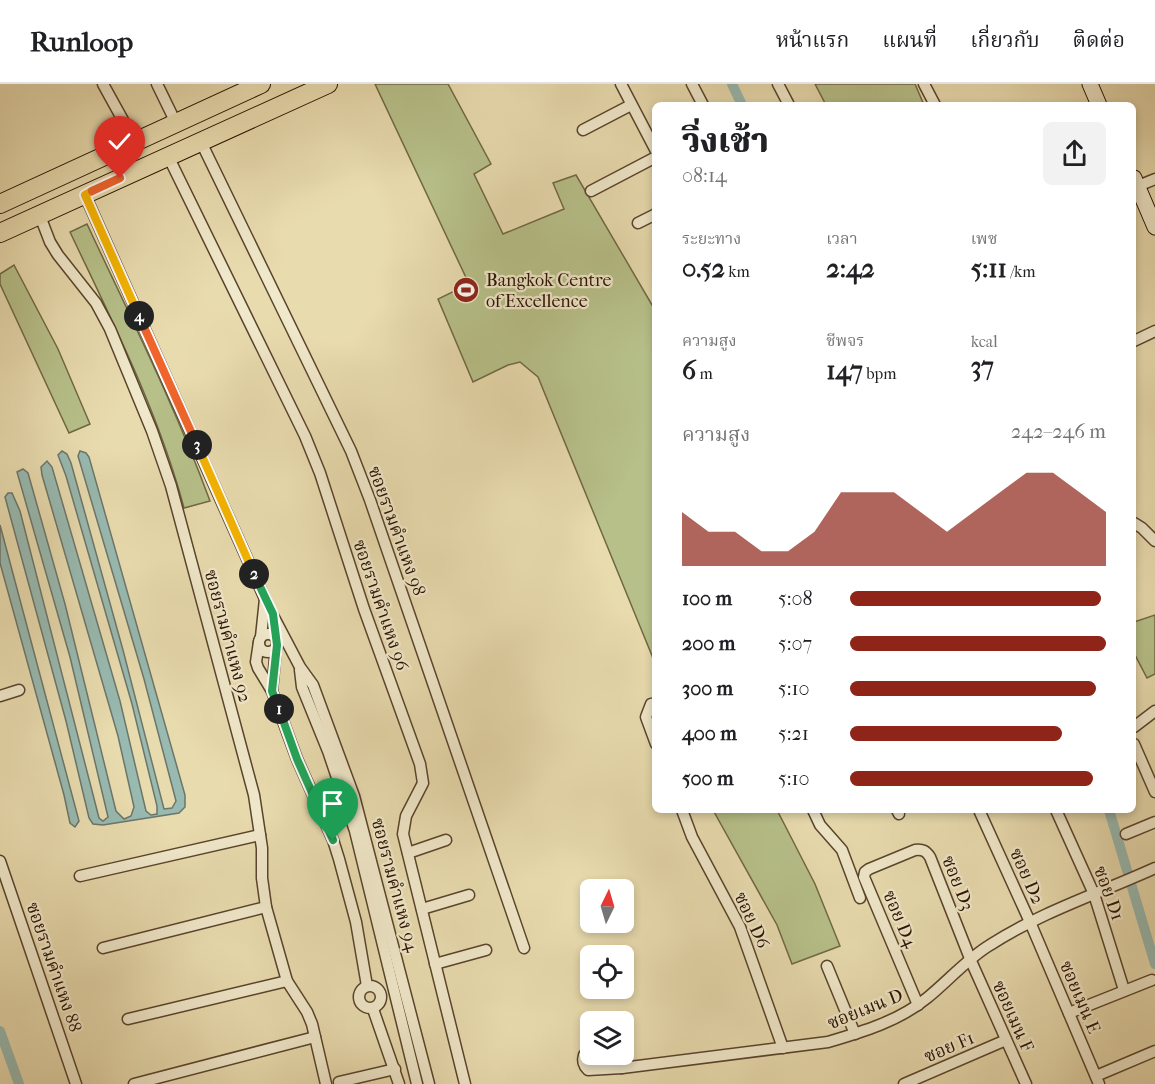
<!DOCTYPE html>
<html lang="th">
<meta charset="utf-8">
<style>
body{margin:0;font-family:"IM FELL French Canon","Noto Serif Thai",serif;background:#f2f2f2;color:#202124;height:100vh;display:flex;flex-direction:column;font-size:22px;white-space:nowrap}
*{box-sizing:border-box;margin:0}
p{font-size:20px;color:#757577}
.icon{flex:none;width:33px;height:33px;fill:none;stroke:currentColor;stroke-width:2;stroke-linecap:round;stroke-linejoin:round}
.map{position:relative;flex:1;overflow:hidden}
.panel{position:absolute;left:652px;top:18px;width:484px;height:711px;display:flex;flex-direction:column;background:#fff;border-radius:9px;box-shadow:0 3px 9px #0003}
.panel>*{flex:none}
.needle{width:39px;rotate:5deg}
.buttons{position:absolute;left:580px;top:795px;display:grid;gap:12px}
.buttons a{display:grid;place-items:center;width:54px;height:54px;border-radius:9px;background:#fff;box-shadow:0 3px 9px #0003;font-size:30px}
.pin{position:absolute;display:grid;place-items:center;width:51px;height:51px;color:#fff;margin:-62px -26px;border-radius:50% 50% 50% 0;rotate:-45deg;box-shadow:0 0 6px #0007}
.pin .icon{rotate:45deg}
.km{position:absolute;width:30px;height:30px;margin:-15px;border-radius:50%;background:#222;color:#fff;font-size:16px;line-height:30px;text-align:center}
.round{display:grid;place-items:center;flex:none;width:63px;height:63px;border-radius:9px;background:#f2f2f2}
.summary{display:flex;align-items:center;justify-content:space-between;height:102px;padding:0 30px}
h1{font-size:33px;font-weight:800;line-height:45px}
.figures{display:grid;grid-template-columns:repeat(3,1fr);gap:9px;height:102px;padding:6px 30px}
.figures div{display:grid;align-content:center}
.figures b{font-size:26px;font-weight:800}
.figures small{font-size:16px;font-weight:400}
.figures p{font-size:16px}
.chart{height:168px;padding:12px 30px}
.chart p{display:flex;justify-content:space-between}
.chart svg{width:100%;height:108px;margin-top:6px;fill:#8f2418;opacity:.7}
ul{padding:0 30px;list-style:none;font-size:20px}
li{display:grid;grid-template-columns:96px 72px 1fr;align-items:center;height:45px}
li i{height:15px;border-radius:8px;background:#8f2418}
header{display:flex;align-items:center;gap:36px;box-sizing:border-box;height:84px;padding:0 30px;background:#fff;border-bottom:2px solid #e0e0e0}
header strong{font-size:28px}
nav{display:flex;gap:33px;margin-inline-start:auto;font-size:21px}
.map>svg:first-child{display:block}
.green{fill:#b7c089;stroke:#706844;stroke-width:1.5}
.water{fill:#98bab1;stroke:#6c766a;stroke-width:1.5}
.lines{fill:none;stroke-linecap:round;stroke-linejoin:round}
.canal{stroke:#98bab1;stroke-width:10}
.street-casing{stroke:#59442c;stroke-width:13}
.secondary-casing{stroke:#291100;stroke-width:17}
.primary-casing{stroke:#291100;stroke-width:20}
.street{stroke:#f0e8ca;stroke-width:10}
.secondary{stroke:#f0e8ca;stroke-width:15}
.primary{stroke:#e8dbae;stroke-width:18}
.split-1-casing{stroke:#fff;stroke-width:12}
.split-2-casing{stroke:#fff;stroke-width:12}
.split-3-casing{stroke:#fff;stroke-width:12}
.split-4-casing{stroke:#fff;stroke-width:12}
.split-5-casing{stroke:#fff;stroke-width:12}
.split-6-casing{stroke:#fff;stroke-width:12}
.split-1{stroke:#22a559;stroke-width:8}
.split-2{stroke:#22a559;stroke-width:8}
.split-3{stroke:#f5b400;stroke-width:8}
.split-4{stroke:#f0652b;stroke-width:8}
.split-5{stroke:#f5b400;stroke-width:8}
.split-6{stroke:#f0652b;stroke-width:8}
.labels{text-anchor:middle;stroke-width:4.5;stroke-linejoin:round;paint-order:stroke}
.poi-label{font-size:18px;fill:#291100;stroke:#f0e8ca;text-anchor:start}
.street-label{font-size:18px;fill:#291100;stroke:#f0e8ca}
</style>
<header>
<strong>Runloop</strong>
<nav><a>หน้าแรก</a><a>แผนที่</a><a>เกี่ยวกับ</a><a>ติดต่อ</a></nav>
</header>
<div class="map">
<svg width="1155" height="1000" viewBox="0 0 1155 1000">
<rect width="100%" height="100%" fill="#e8dbae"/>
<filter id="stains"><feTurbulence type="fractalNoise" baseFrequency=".00333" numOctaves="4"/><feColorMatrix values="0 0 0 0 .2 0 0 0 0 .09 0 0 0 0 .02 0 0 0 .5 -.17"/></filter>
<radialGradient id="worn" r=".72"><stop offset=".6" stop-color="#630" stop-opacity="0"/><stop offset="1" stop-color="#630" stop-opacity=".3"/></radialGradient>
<g class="green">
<polygon points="375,0 448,0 491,80 474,90 503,150 564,125 553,99 576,91 655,226 655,579 538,293 520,278 508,281 473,298 438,215 469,200"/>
<polygon points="815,0 915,0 924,21 826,21"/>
<path d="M87 140C130 232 175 322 210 417L184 424C158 327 113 239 70 148Z"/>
<polygon points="14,181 58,265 90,340 69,349 0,200 0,190"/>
<polygon points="1155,531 1155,590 1147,594 1134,569 1134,538"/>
<polygon points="713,726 777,726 815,800 840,862 792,880 777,841"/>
</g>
<g class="water">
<polygon points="62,367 67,370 71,379 123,566 164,725 172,724 176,717 144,595 78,372 80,367 86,369 89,373 185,711 185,723 179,729 103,741 93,740 89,734 66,637 5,413 8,409 12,409 20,427 99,734 103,737 108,733 70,573 17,388 23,385 28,389 65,520 116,727 124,735 131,732 134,723 118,652 42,391 41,383 47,377 52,383 120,617 146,727 151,731 157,730 157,722 132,620 66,392 58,371"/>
<polygon points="0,441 79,737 75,743 70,739 64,711 0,479"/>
</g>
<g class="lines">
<g class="canal">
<polyline points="732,0 742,21"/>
<polyline points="1109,726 1155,880"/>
<polyline points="0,947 19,1000"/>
</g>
<g class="street-casing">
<g id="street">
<polyline points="103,0 135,58"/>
<polyline points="157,0 176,39"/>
<polyline points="621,0 656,67"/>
<polyline points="692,0 703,21"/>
<polyline points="778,0 789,21"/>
<polyline points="924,0 935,21"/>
<polyline points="583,46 631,21"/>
<polyline points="201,58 351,367 370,416 524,864"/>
<polyline points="168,72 305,352 320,389 364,525 420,680 423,699 406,732 403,750 465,1000"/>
<polyline points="1138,102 1155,95"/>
<polyline points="591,107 656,73"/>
<polyline points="85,111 269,524 300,583 313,601 354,712 429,1000"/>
<polyline points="40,132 50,158 58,171 96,219 110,245 152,347 171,402 254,711 262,764 262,794 266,823 287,897 307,928 312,940 326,1000"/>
<polyline points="638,139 656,130"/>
<polyline points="1134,257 1155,247"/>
<polyline points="1134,439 1142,444 1155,457"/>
<circle cx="268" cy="559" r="9"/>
<polyline points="261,553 265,515"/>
<polyline points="259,558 256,578 258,584 272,607 297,675 333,756 339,775 356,838 367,902"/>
<polyline points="300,586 302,603 328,667 355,747 417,1000"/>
<polyline points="272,607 276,564"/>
<polyline points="0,612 19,606"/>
<polyline points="656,619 651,620 646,633 656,660"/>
<polyline points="1134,643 1155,627"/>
<polyline points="1134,660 1155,708"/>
<polyline points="682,726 692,753 740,843 783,964"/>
<polyline points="813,726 820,741 842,766 860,814"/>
<polyline points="897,726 899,730"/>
<polyline points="979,726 1030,838 1099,1000"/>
<polyline points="1056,726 1094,810 1124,906"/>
<polyline points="1126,750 1155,738"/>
<polyline points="408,769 446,756"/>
<polyline points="0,777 76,1000"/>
<polyline points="80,792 260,751"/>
<polyline points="422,825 469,811"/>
<polyline points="103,864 266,823"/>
<polyline points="435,880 486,866"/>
<polyline points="827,882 855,950"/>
<circle cx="370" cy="913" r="11"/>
<path d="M918 921 864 793 865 788 869 785 915 766C923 765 926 767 930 773L971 877 1026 1000"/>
<polyline points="373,925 399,1000"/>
<polyline points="1069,929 1152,896"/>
<polyline points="128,935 287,897"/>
<path d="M591 968 584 971C582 977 583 981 588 986L622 984 599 970"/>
<path d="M622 984 828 958C862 948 899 937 927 914 947 898 968 874 990 861 1041 828 1100 809 1155 784"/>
<polyline points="1096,992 1155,967"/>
<polyline points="339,998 395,985"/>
<polyline points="134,1000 315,953"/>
<polyline points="904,1000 1006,956"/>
</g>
</g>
<g class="secondary-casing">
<g id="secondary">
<polyline points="1090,0 1099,21"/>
<polyline points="1134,94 1155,143"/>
</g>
</g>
<g class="primary-casing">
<g id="primary">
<polyline points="0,120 261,0"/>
<polyline points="0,149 328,0"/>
</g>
</g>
<use href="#street" class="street"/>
<use href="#secondary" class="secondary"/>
<use href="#primary" class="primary"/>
</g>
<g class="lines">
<g class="split-1-casing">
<polyline id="split-1" points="279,625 297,675 333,756"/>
</g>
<g class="split-2-casing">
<polyline id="split-2" points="254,490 273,530 277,561 272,607 279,625"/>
</g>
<g class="split-3-casing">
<polyline id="split-3" points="197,361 254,490"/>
</g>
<g class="split-4-casing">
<polyline id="split-4" points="139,232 197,361"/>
</g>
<g class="split-5-casing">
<polyline id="split-5" points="92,107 85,111 139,232"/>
</g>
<g class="split-6-casing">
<polyline id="split-6" points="92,107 120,94"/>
</g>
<use href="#split-1" class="split-1"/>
<use href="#split-2" class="split-2"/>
<use href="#split-3" class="split-3"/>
<use href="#split-4" class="split-4"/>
<use href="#split-5" class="split-5"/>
<use href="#split-6" class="split-6"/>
</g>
<defs>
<g id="stadium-disc" transform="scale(1.35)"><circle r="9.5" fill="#8f2418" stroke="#f0e8ca"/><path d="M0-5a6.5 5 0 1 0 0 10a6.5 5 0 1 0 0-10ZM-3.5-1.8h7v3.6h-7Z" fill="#fff"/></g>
</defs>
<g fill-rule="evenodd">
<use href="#stadium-disc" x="466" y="206"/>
</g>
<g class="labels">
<g class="poi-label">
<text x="486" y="202">Bangkok Centre<tspan x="486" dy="21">of Excellence</tspan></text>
</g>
<g class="street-label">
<text transform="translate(397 447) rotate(70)" y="6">ซอยรามคําแหง 98</text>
<text transform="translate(381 521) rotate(71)" y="6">ซอยรามคําแหง 96</text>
<text transform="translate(228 552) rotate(75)" y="6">ซอยรามคําแหง 92</text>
<text transform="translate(1027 792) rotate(66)" y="6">ซอย D2</text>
<text transform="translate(958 799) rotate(68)" y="6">ซอย D3</text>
<text transform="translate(395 801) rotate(75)" y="6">ซอยรามคําแหง 94</text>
<text transform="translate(1109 809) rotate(70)" y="6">ซอย D1</text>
<text transform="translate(900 835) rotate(67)" y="6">ซอย D4</text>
<text transform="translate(752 836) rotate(65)" y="6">ซอย D6</text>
<text transform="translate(54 883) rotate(71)" y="6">ซอยรามคำแหง 88</text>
<text transform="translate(1080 913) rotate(67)" y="6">ซอยเมน E</text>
<text transform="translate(865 925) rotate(-22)" y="6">ซอยเมน D</text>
<text transform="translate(1013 932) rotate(66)" y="6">ซอยเมน F</text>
<text transform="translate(949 963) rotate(-23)" y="6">ซอย F1</text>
</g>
</g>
<rect width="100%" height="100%" filter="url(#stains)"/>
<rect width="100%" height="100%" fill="url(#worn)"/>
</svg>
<div class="buttons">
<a><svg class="needle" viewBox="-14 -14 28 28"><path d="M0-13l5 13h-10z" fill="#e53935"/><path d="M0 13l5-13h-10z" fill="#757577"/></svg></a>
<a><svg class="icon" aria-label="locate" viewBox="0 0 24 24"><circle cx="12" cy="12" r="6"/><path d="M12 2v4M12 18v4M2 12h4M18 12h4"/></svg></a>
<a><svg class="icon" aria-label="layers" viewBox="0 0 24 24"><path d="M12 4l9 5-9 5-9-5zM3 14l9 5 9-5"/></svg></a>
</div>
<div class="pin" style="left:333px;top:756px;background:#1e9e55"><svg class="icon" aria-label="arrive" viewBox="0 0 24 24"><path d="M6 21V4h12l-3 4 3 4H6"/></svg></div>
<div class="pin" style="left:120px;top:94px;background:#d93025"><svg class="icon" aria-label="check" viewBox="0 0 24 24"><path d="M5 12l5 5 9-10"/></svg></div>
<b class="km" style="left:279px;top:625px">1</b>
<b class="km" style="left:254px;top:490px">2</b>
<b class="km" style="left:197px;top:361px">3</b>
<b class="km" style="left:139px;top:232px">4</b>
<section class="panel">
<div class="summary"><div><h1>วิ่งเช้า</h1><p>08:14</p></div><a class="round"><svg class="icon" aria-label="share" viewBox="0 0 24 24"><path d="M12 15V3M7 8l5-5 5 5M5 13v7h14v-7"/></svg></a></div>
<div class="figures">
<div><p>ระยะทาง</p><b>0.52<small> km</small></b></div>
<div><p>เวลา</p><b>2:42</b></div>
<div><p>เพซ</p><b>5:11<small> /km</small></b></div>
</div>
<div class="figures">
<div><p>ความสูง</p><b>6<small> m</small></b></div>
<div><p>ชีพจร</p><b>147<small> bpm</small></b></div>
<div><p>kcal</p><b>37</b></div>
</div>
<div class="chart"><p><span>ความสูง</span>242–246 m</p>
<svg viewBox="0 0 160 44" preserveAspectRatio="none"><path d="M0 44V22L10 30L20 30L30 38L40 38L50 30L60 14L70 14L80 14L90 22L100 30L110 22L120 14L130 6L140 6L150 14L160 22V44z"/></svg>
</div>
<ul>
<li><b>100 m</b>5:08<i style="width:98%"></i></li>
<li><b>200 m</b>5:07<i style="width:100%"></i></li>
<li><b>300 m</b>5:10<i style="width:96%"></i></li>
<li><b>400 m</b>5:21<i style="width:83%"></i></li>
<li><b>500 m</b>5:10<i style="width:95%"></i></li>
</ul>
</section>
</div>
